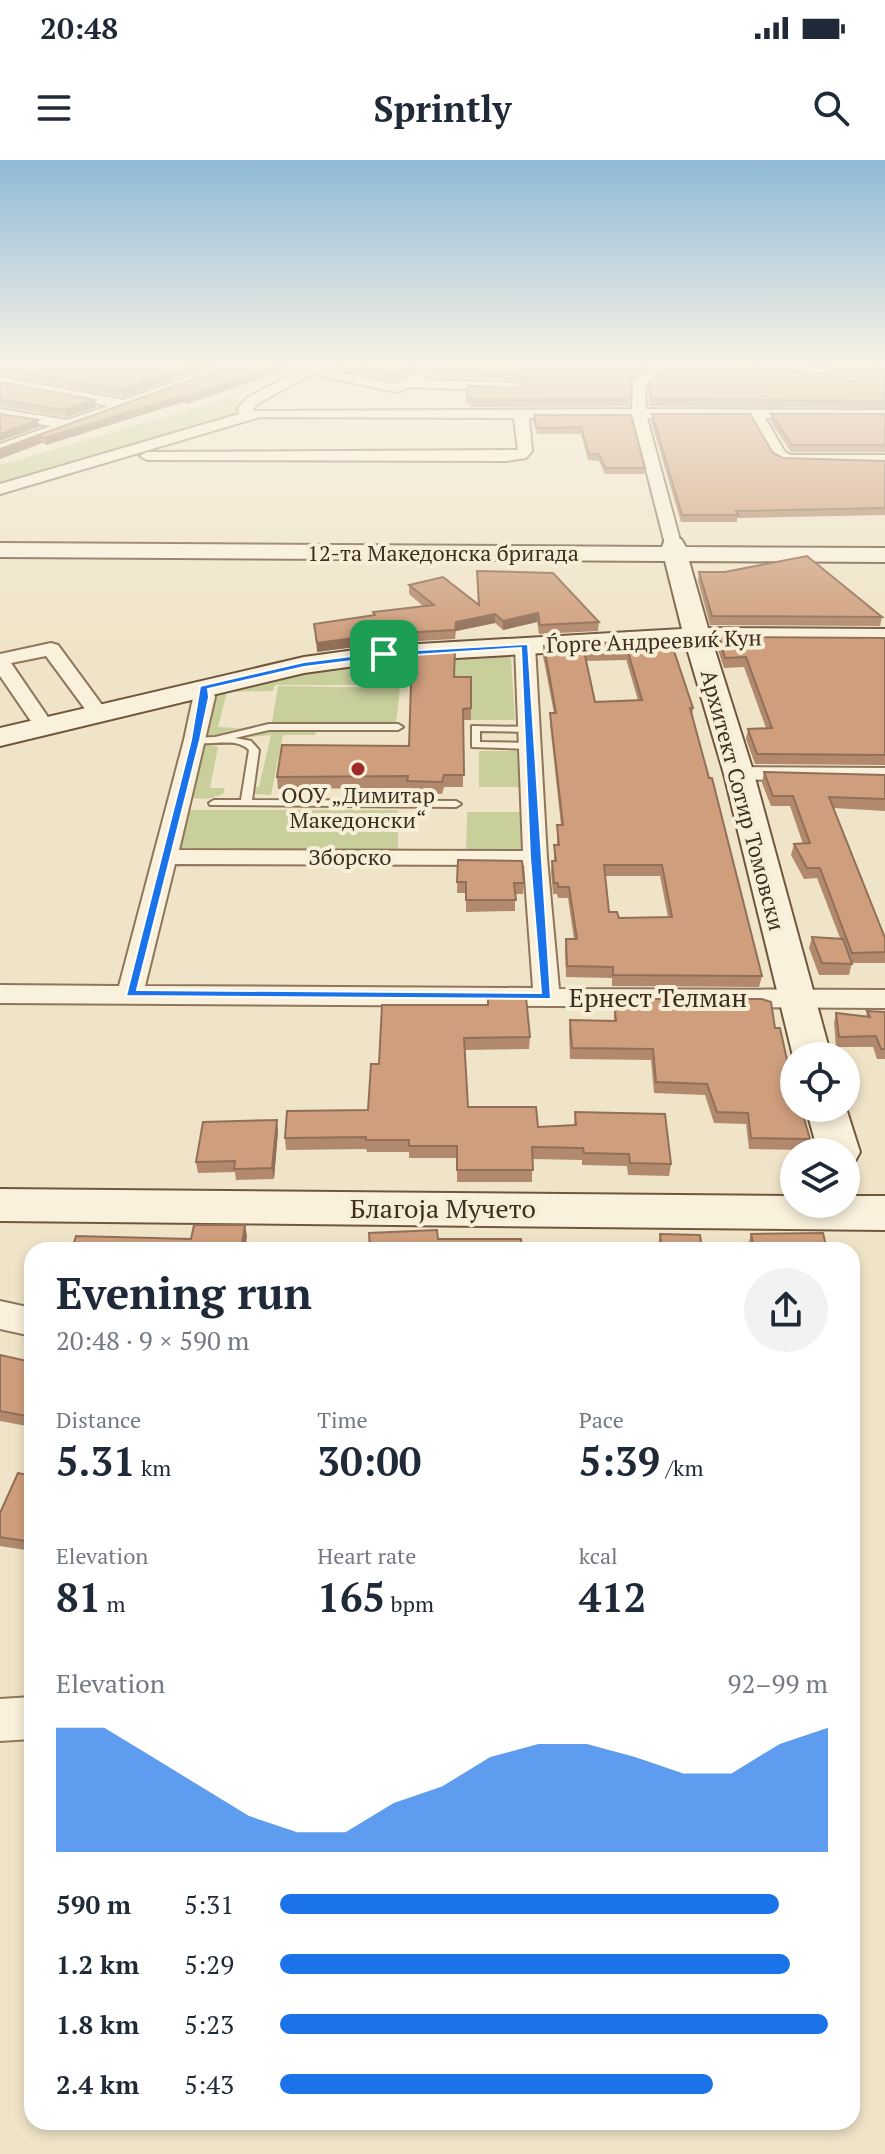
<!DOCTYPE html>
<meta charset="utf-8">
<style>
body{margin:0;font-family:"PT Serif",serif;background:#f2f2f3;color:#1f2937;height:100vh;display:flex;flex-direction:column;font-size:30px;white-space:nowrap}
*{box-sizing:border-box;margin:0}
p{font-size:26px;color:#747a83}
.icon{flex:none;width:44px;height:44px;fill:none;stroke:currentColor;stroke-width:2;stroke-linecap:round;stroke-linejoin:round}
.map{position:relative;flex:1;overflow:hidden}
.details{position:absolute;left:24px;top:1082px;width:836px;height:888px;display:flex;flex-direction:column;background:#fff;border-radius:24px;box-shadow:0 4px 12px #0003}
.details>*{flex:none}
.buttons{position:absolute;left:780px;top:882px;display:grid;gap:16px}
.buttons a{display:grid;place-items:center;width:80px;height:80px;border-radius:50%;background:#fff;box-shadow:0 4px 12px #0003;font-size:40px}
.pin{position:absolute;display:grid;place-items:center;width:68px;height:68px;color:#fff;margin:-34px;border-radius:16px;box-shadow:0 4px 12px #0006}
.round{display:grid;place-items:center;flex:none;width:84px;height:84px;border-radius:42px;background:#f2f2f3}
.headline{display:flex;align-items:center;justify-content:space-between;height:136px;padding:0 32px}
h1{font-size:44px;font-weight:600;line-height:60px}
.figures{display:grid;grid-template-columns:repeat(3,1fr);gap:12px;height:136px;padding:8px 32px}
.figures div{display:grid;align-content:center}
.figures b{font-size:40px;font-weight:600}
.figures small{font-size:22px;font-weight:400}
.figures p{font-size:22px}
.chart{height:224px;padding:16px 32px}
.chart p{display:flex;justify-content:space-between}
.chart svg{width:100%;height:144px;margin-top:8px;fill:#1a73e8;opacity:.7}
ul{padding:0 32px;list-style:none;font-size:26px}
li{display:grid;grid-template-columns:128px 96px 1fr;align-items:center;height:60px}
li i{height:20px;border-radius:10px;background:#1a73e8}
.status{display:flex;justify-content:space-between;align-items:center;height:56px;padding:0 40px;background:#fff;direction:ltr}
.status svg{height:22px;fill:currentColor}
header{display:flex;justify-content:space-between;align-items:center;height:104px;padding:0 32px;background:#fff;font-size:36px;font-weight:600}
.map>svg:first-child{display:block}
.green{fill:#c9cf9b}
.lines{fill:none;stroke-linecap:round;stroke-linejoin:round}
.lane-casing{stroke:#8d765c;stroke-width:4}
.street-casing{stroke:#8d765c;stroke-width:4}
.secondary-casing{stroke:#6f573f;stroke-width:4}
.lane{fill:#faf1dc;fill-rule:evenodd}
.street{fill:#faf1dc;fill-rule:evenodd}
.secondary{fill:#faf1dc;fill-rule:evenodd}
.wall{fill:#b2896c;fill-rule:evenodd}
.shaded-wall{fill:#916f58}
.building{fill:#cf9f7d;stroke:#916f58;stroke-width:2;fill-rule:evenodd}
.route{fill:#1a73e8;stroke:#fff;stroke-width:2;fill-rule:evenodd}
.poi-dot{fill:#9e2a2b;stroke:#f7eed8;stroke-width:3}
.labels{text-anchor:middle;stroke-width:8;stroke-linejoin:round;paint-order:stroke}
.far-street-label{font-size:22px;fill:#3d2e20;stroke:#f7eed8}
.far-poi-label{font-size:22px;fill:#3d2e20;stroke:#f7eed8}
.street-label{font-size:26px;fill:#3d2e20;stroke:#f7eed8}
</style>
<div class="status"><b>20:48</b><svg viewBox="0 0 49 12"><path d="M0 12V9h3v3zM5 12V6h3v6zM10 12V3h3v9zM15 12V0h3v12zM26 1h20v11H26zM47 4h2v5h-2z"/></svg></div>
<header><svg class="icon" aria-label="menu" viewBox="0 0 24 24"><path d="M4 6h16M4 12h16M4 18h16"/></svg>Sprintly<svg class="icon" aria-label="search" viewBox="0 0 24 24"><circle cx="10" cy="10" r="6"/><path d="M15 15l6 6"/></svg></header>
<div class="map">
<svg width="885" height="1994" viewBox="0 0 885 1994">
<rect width="100%" height="100%" fill="#f0e4c8"/>
<g class="green">
<polygon points="233,237 242,244 238,255 0,326 0,305"/>
<polygon points="502,494 511,498 515,560 471,560 471,529 454,528 455,496"/>
<polygon points="405,499 403,525 275,525 273,531 227,532 218,567 240,568 204,578 215,536 222,530 319,509"/>
<polygon points="278,526 400,528 396,563 272,562"/>
<polygon points="265,570 316,571 315,575 283,575 271,635 256,634 245,628 259,627 271,575 231,579"/>
<polygon points="202,584 218,587 210,628 225,628 223,634 208,639 189,638"/>
<polygon points="479,591 518,591 522,627 479,627"/>
<polygon points="186,650 398,650 398,692 185,691 177,685"/>
<polygon points="467,652 524,652 528,682 523,690 510,693 466,693"/>
</g>
<g class="lines">
<g class="lane-casing">
<g id="lane">
<path d="M269 564H398L403 567 398 570H269L235 578 251 581 259 590 252 640 456 641 461 644 456 647 210 645 209 643 214 640H241L249 590C234 575 208 589 190 580L192 578 215 577Z"/>
<polygon points="472,566 532,567 534,569 529,572 480,571 480,582 530,583 535,586 530,589 472,587"/>
</g>
</g>
<g class="street-casing">
<g id="street">
<polygon points="222,205 241,205 0,293 0,284 51,266 0,257 0,249 67,260 108,246 0,225 0,217 123,240"/>
<polygon points="309,205 326,205 323,209 395,224 428,205 444,205 424,220 517,223 524,227 517,231 411,227 396,232 312,214 257,244 252,251 632,249 633,224 652,205 666,205 645,228 646,249 885,250 885,258 765,258 785,292 790,295 885,295 885,305 783,302 774,298 751,258 647,258 681,384 673,389 665,384 633,258 529,258 532,291 526,298 507,301 147,300 140,296 147,292 518,290 514,258 260,257 0,334 0,324 239,254 238,248 247,238"/>
<polygon points="728,205 828,208 862,222 855,226 826,216 734,209"/>
<polygon points="862,205 885,205 885,213 863,208"/>
<path d="M525 480 535 486 547 698 559 829 885 830V848L0 843V825L119 826 184 580 196 524H210L215 537 179 690 523 691 515 486ZM175 704 524 705 533 828 145 826Z"/>
<polygon points="51,483 58,485 105,549 108,553 105,557 91,557 46,496 11,503 54,566 51,570 37,570 0,516 0,494"/>
<polygon points="739,607 885,608 885,622 731,619 728,614 731,609"/>
<polygon points="0,1141 32,1148 32,1176 0,1169"/>
<polygon points="32,1537 32,1579 0,1581 0,1539"/>
</g>
</g>
<g class="secondary-casing">
<g id="secondary">
<polygon points="673,377 681,379 686,387 885,388 885,402 689,401 708,468 885,469 885,485 713,484 754,614 831,896 794,896 794,898 793,896 724,614 686,485 384,502 304,513 0,586 0,568 304,497 384,486 682,469 665,401 0,397 0,383 662,387 665,379"/>
<polygon points="806,948 846,948 860,992 854,1003 846,1005 846,992 818,992"/>
<polygon points="0,1029 794,1036 794,1044 846,1044 846,1036 885,1036 885,1070 0,1061"/>
</g>
</g>
<use href="#lane" class="lane"/>
<use href="#street" class="street"/>
<use href="#secondary" class="secondary"/>
</g>
<g class="wall">
<polygon points="0,205 212,205 123,237 0,215"/>
<polygon points="231,205 299,205 187,244 183,242 46,285 42,283 0,299 0,289"/>
<polygon points="328,205 421,205 394,221 328,207"/>
<polygon points="440,205 631,222 629,246 470,247 470,243 466,243 466,236 517,228 522,223 517,220 433,217 433,211"/>
<polygon points="829,205 867,205 885,209 885,248 649,246 649,223 855,222 860,219"/>
<polygon points="0,222 96,247 67,257 0,246"/>
<polygon points="652,254 773,293 783,298 885,301 885,355 737,358 737,362 681,362 651,261"/>
<polygon points="771,254 885,254 885,292 791,292 770,261"/>
<polygon points="534,255 631,255 645,308 644,314 605,314 599,301 588,300 581,274 537,274 533,261"/>
<polygon points="477,411 599,462 598,471 539,474 537,462 503,470 495,463 456,471 455,479 384,483 317,492 314,464 373,456 373,452 424,447 409,434 409,425 478,444"/>
<polygon points="699,412 882,457 880,466 710,465 698,421"/>
<polygon points="719,477 885,478 885,605 755,604 746,579 748,569 766,568 744,507 724,508 717,487"/>
<path d="M625 482 693 548 692 557 762 816 759 827 612 826V818L566 817 565 790 566 779H574L568 738H558L557 734H553L551 712 552 701H554V685H557V665H561L550 564V553H554L543 496 544 486 624 487ZM626 499 638 540 595 542 586 501 626 500ZM605 716H660L668 757 619 758 609 752Z"/>
<polygon points="455,517 471,517 471,560 463,560 463,627 444,627 442,634 408,633 408,628 278,629 277,617 409,586"/>
<polygon points="764,612 885,615 885,651 833,648 885,778 885,803 852,803 849,815 819,815 809,788 812,777 840,778 817,718 804,719 791,695 794,684 803,684 790,646 771,646 762,623"/>
<polygon points="458,700 524,723 523,734 515,734 515,751 466,752 466,733 457,733"/>
<polygon points="488,838 530,877 529,889 465,890 468,947 538,967 574,965 575,952 671,1004 669,1016 628,1015 627,1006 582,1005 582,1000 532,999 532,1022 457,1022 457,998 409,998 409,992 367,992 366,989 286,990 285,978 368,950 379,904 487,845"/>
<polygon points="614,839 775,868 794,948 810,979 807,990 749,989 746,964 714,963 705,935 654,933 651,900 570,899 569,871 570,860 614,861"/>
<polygon points="867,851 885,852 885,899 877,899 873,887 836,887 834,863 836,853 866,857"/>
<polygon points="278,971 274,1019 236,1020 235,1012 198,1013 196,1002"/>
<polygon points="660,1074 702,1090 658,1090 658,1085"/>
<polygon points="751,1074 827,1090 749,1090 748,1085"/>
<polygon points="0,1195 32,1202 32,1267 0,1261"/>
<polygon points="32,1316 32,1391 0,1386 0,1353"/>
</g>
<g class="shaded-wall">
<polygon points="193,205 212,205 123,237 122,230"/>
<polygon points="280,205 299,205 187,244 186,237"/>
<polygon points="410,205 421,205 394,221 394,214"/>
<polygon points="642,205 647,205 631,222 631,215"/>
<polygon points="182,236 183,242 46,285 44,278"/>
<polygon points="95,240 96,247 67,257 65,250"/>
<polygon points="38,260 39,267 0,281 0,274"/>
<polygon points="40,277 42,283 0,299 0,291"/>
<polygon points="538,453 537,462 503,470 503,461"/>
<polygon points="495,454 495,463 456,471 456,462"/>
<polygon points="383,474 384,483 317,492 317,483"/>
<polygon points="277,960 278,971 274,1019 272,1008"/>
<polygon points="245,1065 247,1076 245,1090 241,1090"/>
</g>
<g class="building">
<polygon points="0,205 193,205 122,230 0,208"/>
<polygon points="231,205 280,205 186,237 182,236 44,278 40,277 0,291 0,289"/>
<polygon points="350,205 410,205 394,214"/>
<polygon points="440,205 642,205 631,215 630,239 470,240 471,236 466,236 468,226 517,228 527,220 517,214 433,211"/>
<polygon points="665,205 734,205 827,213 855,222 866,214 845,205 867,205 885,209 885,241 650,239 649,223"/>
<polygon points="0,222 95,240 65,250 0,240"/>
<polygon points="0,254 38,260 0,274"/>
<polygon points="652,254 750,254 773,293 783,298 885,301 885,348 736,351 738,355 682,355"/>
<polygon points="771,254 885,254 885,285 792,285"/>
<polygon points="534,255 631,255 645,308 605,308 599,294 589,294 581,267 537,268"/>
<polygon points="807,396 882,457 712,456 699,412 725,412"/>
<polygon points="477,411 553,413 599,462 540,465 538,453 503,461 495,454 456,462 455,470 383,474 317,483 314,464 375,455 373,452 434,445 409,425 443,417 479,445"/>
<polygon points="719,477 885,478 885,595 757,594 748,569 772,568 746,497 725,498"/>
<path d="M670 479 693 548H690L709 618H712L762 816 613 815V807L567 806 566 779H577L569 727H558V723H554L552 701H556L554 685H559L557 665H563L550 553H556L544 486 619 482 627 490 584 491 595 542 642 540 625 482ZM604 705H662L672 757 619 758 617 752H609Z"/>
<polygon points="455,490 454,517 471,517 471,548 463,549 464,615 444,615 442,622 407,621 408,616 277,617 282,585 409,586 412,492"/>
<polygon points="764,612 885,615 885,639 829,637 885,778 885,792 852,793 820,708 807,708 794,684 810,683 793,636 773,636"/>
<polygon points="458,700 522,701 524,723 514,723 516,740 466,740 466,722 457,722"/>
<polygon points="812,777 843,779 852,804 822,803"/>
<polygon points="526,837 530,877 464,878 468,947 536,947 538,967 576,965 575,952 665,954 671,1004 630,1003 629,994 584,993 583,988 532,987 533,1010 457,1010 457,986 409,986 409,980 366,980 366,977 285,978 287,951 368,950 371,904 379,904 382,845 488,845 488,838"/>
<polygon points="614,839 762,839 771,842 775,868 780,868 792,923 794,923 794,948 801,948 810,979 751,978 748,953 717,952 707,924 656,922 653,889 572,888 570,860 616,861"/>
<polygon points="867,851 885,852 885,889 881,889 876,876 839,877 836,853 870,857"/>
<polygon points="277,960 272,1008 234,1009 235,1001 196,1002 203,962"/>
<polygon points="194,1065 245,1065 241,1090 72,1090 76,1076 191,1079"/>
<polygon points="437,1070 438,1079 521,1079 522,1090 370,1090 369,1073"/>
<polygon points="823,1073 827,1090 754,1090 751,1074"/>
<polygon points="660,1074 700,1075 702,1090 662,1090"/>
<polygon points="570,1086 616,1087 616,1090 570,1090"/>
<polygon points="0,1195 32,1202 32,1257 0,1251"/>
<polygon points="18,1313 32,1316 32,1382 0,1377 0,1353"/>
</g>
<linearGradient id="sky" x2="0" y2="1"><stop stop-color="#8fbad6"/><stop offset="0.42" stop-color="#f8f3e6"/><stop offset="1" stop-color="#f8f3e6" stop-opacity="0"/></linearGradient>
<rect width="885" height="485" fill="url(#sky)"/>
<path class="route" d="M528 484 551 839 126 836 191 580 200 526 304 502 384 492ZM521 488 530 698 541 833 137 830 200 580 209 537 208 529 304 507 384 497Z"/>
<circle class="poi-dot" cx="358" cy="609" r="8"/>
<g class="labels">
<g class="far-street-label">
<text x="443" y="401">12-та Македонска бригада</text>
<text transform="translate(654 481) rotate(-2)" y="8">Ѓорге Андреевиќ Кун</text>
<text transform="translate(743 640) rotate(75)" y="8">Архитект Сотир Томовски</text>
<text x="350" y="705">Зборско</text>
</g>
<g class="far-poi-label">
<text x="358" y="643">ООУ „Димитар<tspan x="358" dy="25">Македонски“</tspan></text>
</g>
<g class="street-label">
<text x="658" y="847">Ернест Телман</text>
<text x="443" y="1058">Благоја Мучето</text>
</g>
</g>
</svg>
<div class="buttons">
<a><svg class="icon" aria-label="locate" viewBox="0 0 24 24"><circle cx="12" cy="12" r="6"/><path d="M12 2v4M12 18v4M2 12h4M18 12h4"/></svg></a>
<a><svg class="icon" aria-label="layers" viewBox="0 0 24 24"><path d="M12 4l9 5-9 5-9-5zM3 14l9 5 9-5"/></svg></a>
</div>
<div class="pin" style="left:384px;top:494px;background:#1e9e55"><svg class="icon" aria-label="arrive" viewBox="0 0 24 24"><path d="M6 21V4h12l-3 4 3 4H6"/></svg></div>
<section class="details">
<div class="headline"><div><h1>Evening run</h1><p>20:48 · 9 × 590 m</p></div><a class="round"><svg class="icon" aria-label="share" viewBox="0 0 24 24"><path d="M12 15V3M7 8l5-5 5 5M5 13v7h14v-7"/></svg></a></div>
<div class="figures">
<div><p>Distance</p><b>5.31<small> km</small></b></div>
<div><p>Time</p><b>30:00</b></div>
<div><p>Pace</p><b>5:39<small> /km</small></b></div>
</div>
<div class="figures">
<div><p>Elevation</p><b>81<small> m</small></b></div>
<div><p>Heart rate</p><b>165<small> bpm</small></b></div>
<div><p>kcal</p><b>412</b></div>
</div>
<div class="chart"><p><span>Elevation</span>92–99 m</p>
<svg viewBox="0 0 160 44" preserveAspectRatio="none"><path d="M0 44V6L10 6L20 15L30 24L40 33L50 38L60 38L70 29L80 24L90 15L100 11L110 11L120 15L130 20L140 20L150 11L160 6V44z"/></svg>
</div>
<ul>
<li><b>590 m</b>5:31<i style="width:91%"></i></li>
<li><b>1.2 km</b>5:29<i style="width:93%"></i></li>
<li><b>1.8 km</b>5:23<i style="width:100%"></i></li>
<li><b>2.4 km</b>5:43<i style="width:79%"></i></li>
</ul>
</section>
</div>
